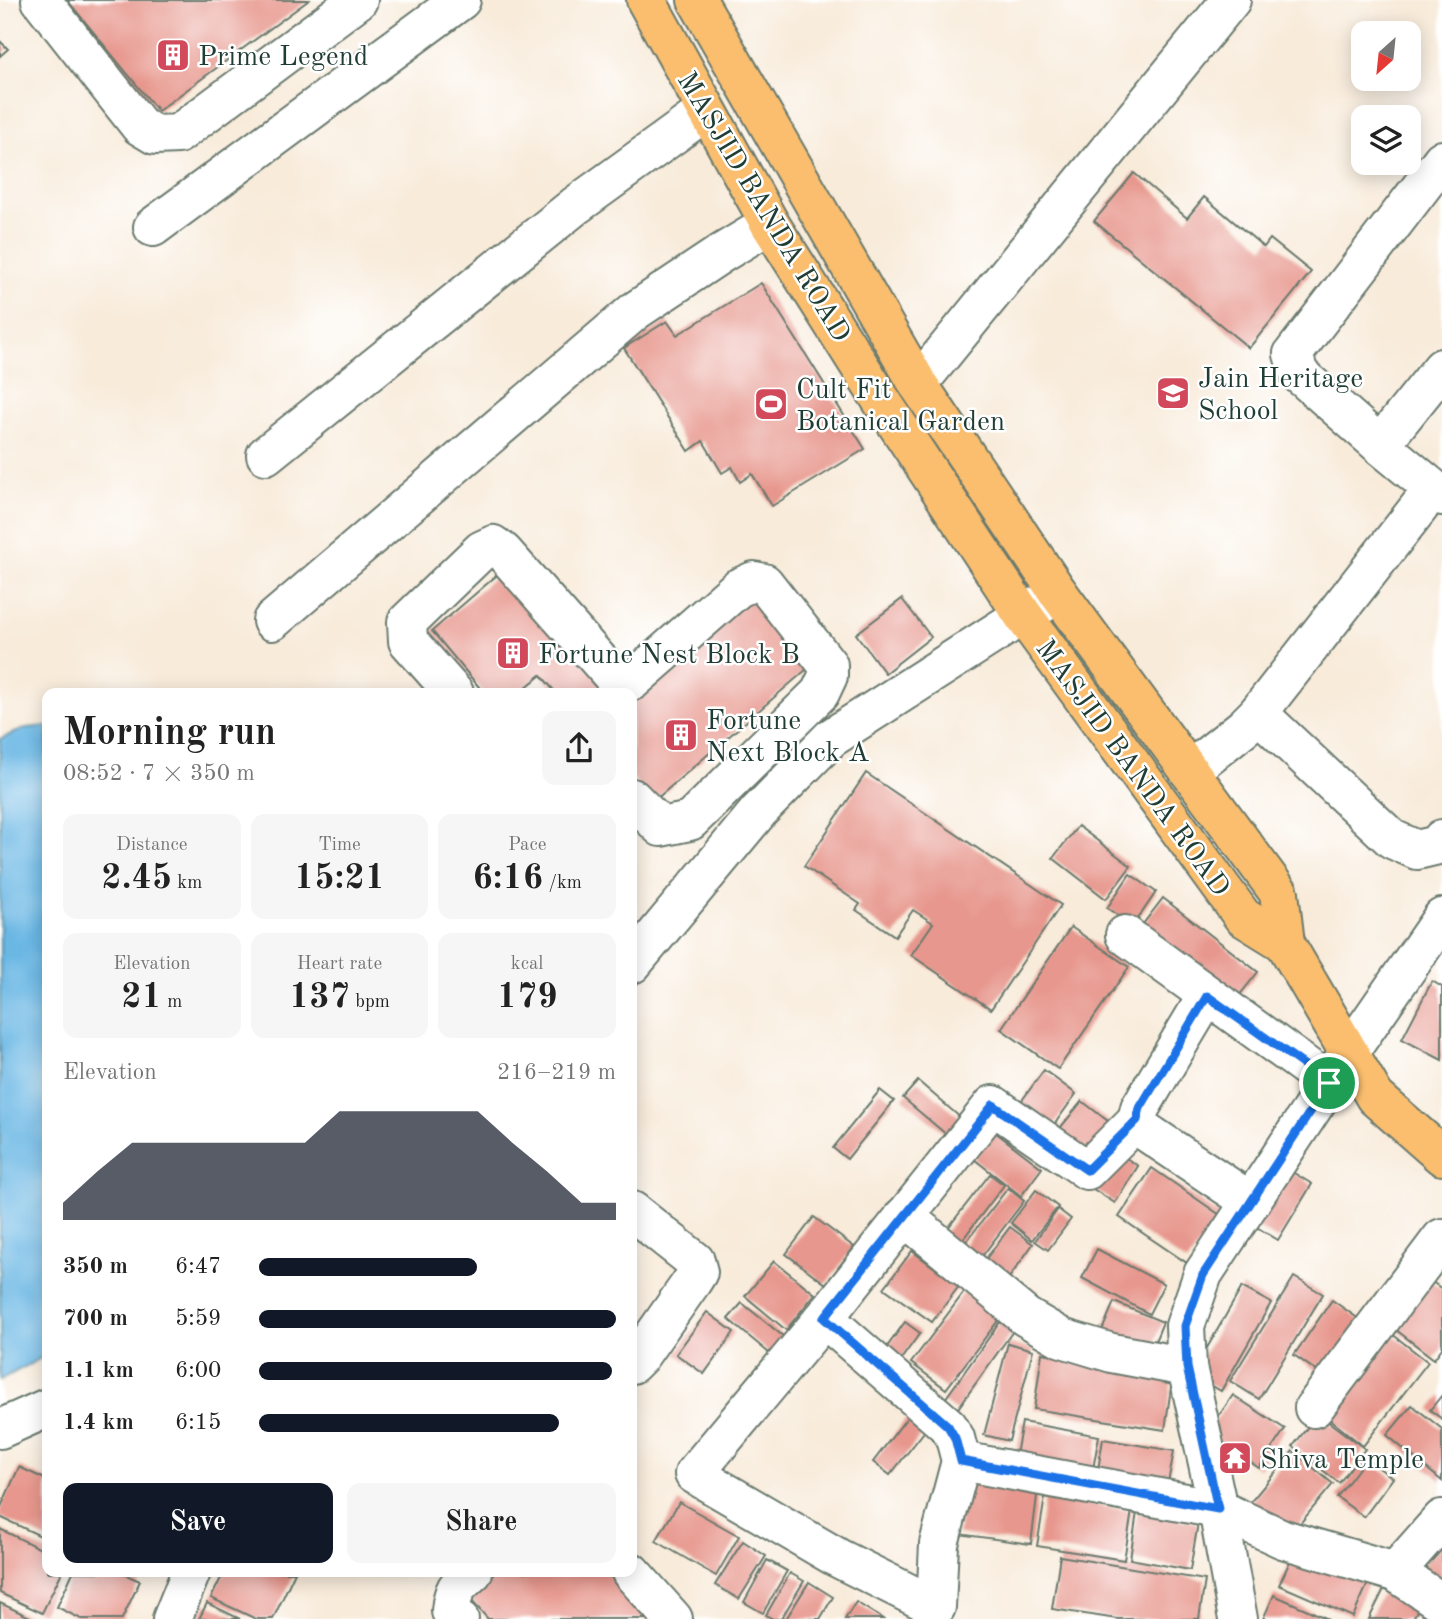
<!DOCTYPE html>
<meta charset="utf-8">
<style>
body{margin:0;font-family:"Old Standard TT",serif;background:#f6f6f6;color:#222;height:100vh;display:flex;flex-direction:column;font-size:26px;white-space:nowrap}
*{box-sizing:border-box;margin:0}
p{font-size:23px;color:#767676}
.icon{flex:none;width:38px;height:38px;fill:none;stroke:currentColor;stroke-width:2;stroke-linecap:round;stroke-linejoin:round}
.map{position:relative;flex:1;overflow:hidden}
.sheet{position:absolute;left:42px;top:688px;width:595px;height:889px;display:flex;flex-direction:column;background:#fff;border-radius:14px;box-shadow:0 4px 18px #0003}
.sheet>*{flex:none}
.needle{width:46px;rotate:207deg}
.controls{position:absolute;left:1351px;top:21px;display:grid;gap:14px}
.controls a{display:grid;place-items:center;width:70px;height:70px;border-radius:14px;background:#fff;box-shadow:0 4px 18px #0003;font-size:35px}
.pin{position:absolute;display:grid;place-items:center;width:60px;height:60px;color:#fff;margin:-30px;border:4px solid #fff;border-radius:50%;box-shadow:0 2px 7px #0007}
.round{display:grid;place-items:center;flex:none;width:74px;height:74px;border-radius:14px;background:#f6f6f6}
.overview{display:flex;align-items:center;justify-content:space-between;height:119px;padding:0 21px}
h1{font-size:38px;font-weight:700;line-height:52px}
.figures{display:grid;grid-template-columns:repeat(3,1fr);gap:10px;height:119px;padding:7px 21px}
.figures div{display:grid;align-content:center;border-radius:14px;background:#f6f6f6;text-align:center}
.figures b{font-size:35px;font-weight:700}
.figures small{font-size:19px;font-weight:400}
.figures p{font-size:19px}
.chart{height:196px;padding:14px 21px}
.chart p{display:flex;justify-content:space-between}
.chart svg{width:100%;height:126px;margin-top:7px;fill:#111827;opacity:.7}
.cta{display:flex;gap:14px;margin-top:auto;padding:14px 21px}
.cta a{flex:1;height:80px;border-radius:14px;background:#111827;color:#fff;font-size:28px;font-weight:700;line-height:80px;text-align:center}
.cta a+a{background:#f6f6f6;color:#222}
ul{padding:0 21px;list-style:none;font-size:23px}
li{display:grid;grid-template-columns:112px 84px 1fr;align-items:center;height:52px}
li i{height:18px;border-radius:9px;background:#111827}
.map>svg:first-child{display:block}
.water{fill:#6ab7e4;stroke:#447a8c;stroke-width:2}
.building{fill:#e7978d}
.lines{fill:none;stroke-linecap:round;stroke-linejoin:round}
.minor-casing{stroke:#6b7a6e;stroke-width:42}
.major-casing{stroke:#6b7a6e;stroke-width:42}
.minor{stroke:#fff;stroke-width:38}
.major{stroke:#fabe6e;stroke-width:38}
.route-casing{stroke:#fff;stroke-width:14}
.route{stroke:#1a73e8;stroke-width:9}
.labels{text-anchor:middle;stroke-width:5;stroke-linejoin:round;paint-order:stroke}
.poi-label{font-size:28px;fill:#1f3d34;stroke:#fff;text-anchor:start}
.street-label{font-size:28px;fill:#1f3d34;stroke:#fff}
</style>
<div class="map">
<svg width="1442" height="1619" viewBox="0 0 1442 1619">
<rect width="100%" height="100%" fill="#fff"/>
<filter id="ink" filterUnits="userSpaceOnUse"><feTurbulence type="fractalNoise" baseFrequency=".0143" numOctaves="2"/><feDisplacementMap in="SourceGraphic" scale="14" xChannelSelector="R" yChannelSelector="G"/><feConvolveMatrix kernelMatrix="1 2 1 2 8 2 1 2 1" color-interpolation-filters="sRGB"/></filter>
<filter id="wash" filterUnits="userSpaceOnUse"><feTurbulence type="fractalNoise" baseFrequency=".00686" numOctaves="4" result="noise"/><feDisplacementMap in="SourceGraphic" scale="28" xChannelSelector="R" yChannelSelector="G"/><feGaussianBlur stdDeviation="1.57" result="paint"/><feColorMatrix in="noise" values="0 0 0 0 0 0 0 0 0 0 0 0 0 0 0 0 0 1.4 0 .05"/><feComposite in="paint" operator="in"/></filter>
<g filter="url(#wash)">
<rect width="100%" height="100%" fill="#f8ebda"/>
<polygon class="water" points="47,726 47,1355 0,1380 0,739 26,728"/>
<g id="blocks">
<g class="building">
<polygon points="67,0 309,0 158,111"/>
<polygon points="0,41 8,49 0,56"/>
<polygon points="1134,173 1187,218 1204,197 1264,247 1270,239 1311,272 1249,348 1094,221"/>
<polygon points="761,283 865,449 772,506 752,474 740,482 732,467 722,473 703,441 689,451 624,348 667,321 677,335"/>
<polygon points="503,570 604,686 597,693 556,693 541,675 519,693 484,693 432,631"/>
<polygon points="749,589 814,663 654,801 632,777 632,693"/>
<polygon points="902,599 931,637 885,673 856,634"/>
<polygon points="866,773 1061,905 991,1009 911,955 933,923 913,910 895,936 856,910 860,904 804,866"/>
<polygon points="1078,826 1131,866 1106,899 1053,858"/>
<polygon points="1130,874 1156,892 1133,926 1107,908"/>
<polygon points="1163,898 1258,972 1238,997 1143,924"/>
<polygon points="1071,927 1129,967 1058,1069 1001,1029"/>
<polygon points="1432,981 1442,987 1442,1060 1402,1039"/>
<polygon points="1044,1070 1076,1094 1048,1133 1015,1110"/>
<polygon points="918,1081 961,1118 947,1135 903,1098"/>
<polygon points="880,1090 894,1101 847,1159 833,1148"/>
<polygon points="1082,1101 1113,1125 1084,1162 1052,1138"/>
<polygon points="995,1132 1042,1168 1021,1196 974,1159"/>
<polygon points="1117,1152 1138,1166 1115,1203 1093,1189"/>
<polygon points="1284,1167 1312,1184 1278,1240 1250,1223"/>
<polygon points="1152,1168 1220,1215 1187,1263 1119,1217"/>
<polygon points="990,1174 1004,1185 956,1248 941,1237"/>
<polygon points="1008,1188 1024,1201 976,1264 959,1251"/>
<polygon points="1036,1190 1058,1207 1032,1240 1011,1223"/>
<polygon points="1058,1209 1071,1219 1048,1250 1035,1241"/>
<polygon points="814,1217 854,1247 826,1284 786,1254"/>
<polygon points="1010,1227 1033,1244 1009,1278 985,1260"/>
<polygon points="1097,1249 1164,1284 1149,1314 1082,1278"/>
<polygon points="912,1251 959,1286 932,1322 884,1288"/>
<polygon points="774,1261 815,1294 786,1330 745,1296"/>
<polygon points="1294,1277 1323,1294 1259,1399 1230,1381"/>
<polygon points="1428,1279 1442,1289 1442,1348 1434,1359 1391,1326"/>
<polygon points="1242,1287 1271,1303 1221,1391 1192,1374"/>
<polygon points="965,1291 1000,1318 946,1389 911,1363"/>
<polygon points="1332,1300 1363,1322 1325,1377 1294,1355"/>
<polygon points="1114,1302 1163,1322 1149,1356 1100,1335"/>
<polygon points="742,1303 789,1341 775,1358 728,1319"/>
<polygon points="707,1312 734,1332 704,1374 676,1354"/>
<polygon points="905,1322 920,1333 899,1362 884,1351"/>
<polygon points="1000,1322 1013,1331 956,1411 943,1402"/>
<polygon points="1387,1330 1428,1362 1363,1446 1323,1414"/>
<polygon points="1008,1343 1033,1350 1009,1441 984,1435"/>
<polygon points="1042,1353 1173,1373 1165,1430 1034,1409"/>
<polygon points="1233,1395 1285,1429 1259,1468 1207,1433"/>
<polygon points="1442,1395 1442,1419 1430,1410"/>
<polygon points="1412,1405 1442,1429 1442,1481 1387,1435"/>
<polygon points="1318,1414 1365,1449 1339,1483 1293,1446"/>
<polygon points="909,1415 927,1428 890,1475 873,1462"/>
<polygon points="1022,1422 1099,1436 1091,1480 1014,1466"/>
<polygon points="1103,1439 1174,1451 1167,1488 1097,1476"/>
<polygon points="1293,1451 1333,1484 1288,1538 1248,1505"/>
<polygon points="1366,1459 1393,1478 1364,1517 1337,1497"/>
<polygon points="19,1467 47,1480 47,1539 0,1517 0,1509"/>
<polygon points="965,1479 1038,1488 1031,1544 958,1534"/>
<polygon points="1045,1497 1132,1511 1124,1560 1037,1546"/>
<polygon points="679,1502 739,1536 716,1576 656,1541"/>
<polygon points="1137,1512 1198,1523 1190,1570 1130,1559"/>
<polygon points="0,1529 47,1552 47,1572 62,1572 42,1613 0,1593"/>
<polygon points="743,1541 766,1556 739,1599 715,1585"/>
<polygon points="1442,1543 1442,1585 1421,1568"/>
<polygon points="1296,1548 1369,1581 1353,1617 1279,1585"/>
<polygon points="1060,1556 1205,1580 1199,1619 1117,1619 1052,1609"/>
<polygon points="767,1560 787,1571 763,1613 744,1602"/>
<polygon points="73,1572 119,1572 140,1581 122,1619 81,1619 57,1607"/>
<polygon points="224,1572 295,1572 273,1619 256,1619 211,1598"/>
<polygon points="481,1572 624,1572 665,1619 488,1619 461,1589"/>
<polygon points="790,1573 804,1581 781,1619 773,1619 766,1615"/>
<polygon points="809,1582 833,1597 820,1619 786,1619"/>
<polygon points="1387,1583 1422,1600 1413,1619 1369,1619"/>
<polygon points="1274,1595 1328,1619 1263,1619"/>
<polygon points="856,1602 883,1619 845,1619"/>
<polygon points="0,1603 34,1619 0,1619"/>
<polygon points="207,1603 240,1619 199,1619"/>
</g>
</g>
</g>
<g filter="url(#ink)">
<use href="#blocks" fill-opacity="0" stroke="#6b7a6e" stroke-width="2"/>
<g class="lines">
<g class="minor-casing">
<g id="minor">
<polyline points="41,0 140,126 155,135 178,134 358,0"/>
<polyline points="1442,160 1293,354 1299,374 1380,445 1442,496"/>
<polyline points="153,227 461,0"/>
<polyline points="918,384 1231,0"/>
<polyline points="1380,445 1442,368"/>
<polyline points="266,455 575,206 706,111"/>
<polyline points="272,621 635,311 722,253 770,224"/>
<polyline points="454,693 408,641 407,622 482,550 493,545 503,552 617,681 625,683 632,681 738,588 754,581 764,583 828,665 828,676 820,693 690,821 661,827 632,798"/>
<polyline points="1258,713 1392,839 1417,850 1438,845 1442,839"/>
<polyline points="1189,771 1244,727 1258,713 1420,506"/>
<polyline points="1125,935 1329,1083"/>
<polyline points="632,964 759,811 831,738 1023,615 1059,594"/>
<polyline points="1207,996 1140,1108 1137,1120 1142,1129 1251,1202"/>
<polyline points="632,1211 695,1261 698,1272 693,1280 639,1357 632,1364"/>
<polyline points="904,1216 1026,1317 1062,1338 1112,1353 1187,1367"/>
<polyline points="824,1318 948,1426 955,1438 961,1461 939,1544 936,1607 838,1558 694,1474 824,1318 993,1105 1087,1170 1137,1120"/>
<polyline points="1314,1408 1442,1238"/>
<polyline points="0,1429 47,1408"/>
<polyline points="961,1461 1218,1509 1283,1539 1395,1572 1442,1603"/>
<polyline points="631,1572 673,1619"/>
<polyline points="1395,1572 1442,1519"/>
<polyline points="172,1619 191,1572"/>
<path d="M459 1619 451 1611C453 1588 457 1586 473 1572"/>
<polyline points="1238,1619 1218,1509 1187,1367 1185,1326 1203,1274 1350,1051 1442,918"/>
</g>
</g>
<g class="major-casing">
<g id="major">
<polyline points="646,0 770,224 885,406 1023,615 1243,917 1285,943"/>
<polyline points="697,0 918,384 1059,594 1279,893 1285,943 1375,1097 1442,1156"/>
</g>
</g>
<use href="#minor" class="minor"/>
<use href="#major" class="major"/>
</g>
</g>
<g class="lines" filter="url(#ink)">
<g class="route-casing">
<polygon id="route" points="1207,996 1329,1083 1203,1275 1185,1326 1187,1367 1218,1509 961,1461 955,1438 948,1426 824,1318 993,1105 1087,1170 1137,1120 1140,1108"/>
</g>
<use href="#route" class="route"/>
</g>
<defs>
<g id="building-square" transform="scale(1.75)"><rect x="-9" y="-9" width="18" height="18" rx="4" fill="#d1495b" stroke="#fff"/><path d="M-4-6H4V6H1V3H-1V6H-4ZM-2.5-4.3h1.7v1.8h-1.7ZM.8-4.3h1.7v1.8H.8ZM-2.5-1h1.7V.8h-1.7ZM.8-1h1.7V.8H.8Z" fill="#fff"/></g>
<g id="school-square" transform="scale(1.75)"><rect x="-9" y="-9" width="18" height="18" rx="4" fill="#d1495b" stroke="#fff"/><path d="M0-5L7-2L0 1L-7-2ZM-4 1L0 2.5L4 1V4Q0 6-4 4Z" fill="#fff"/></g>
<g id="stadium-square" transform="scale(1.75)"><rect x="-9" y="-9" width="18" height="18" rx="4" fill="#d1495b" stroke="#fff"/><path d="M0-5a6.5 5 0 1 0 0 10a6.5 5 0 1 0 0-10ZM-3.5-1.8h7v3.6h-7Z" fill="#fff"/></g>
<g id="temple-square" transform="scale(1.75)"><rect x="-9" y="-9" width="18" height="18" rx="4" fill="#d1495b" stroke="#fff"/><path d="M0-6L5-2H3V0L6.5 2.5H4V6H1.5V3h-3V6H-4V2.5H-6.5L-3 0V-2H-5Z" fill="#fff"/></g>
</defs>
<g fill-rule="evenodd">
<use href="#building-square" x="173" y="55"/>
<use href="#school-square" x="1173" y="393"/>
<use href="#stadium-square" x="771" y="404"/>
<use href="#building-square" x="513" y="653"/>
<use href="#building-square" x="681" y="735"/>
<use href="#temple-square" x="1235" y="1458"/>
</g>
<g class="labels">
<g class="poi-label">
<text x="198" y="65">Prime Legend</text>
<text x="1198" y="387">Jain Heritage<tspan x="1198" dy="32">School</tspan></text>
<text x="796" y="398">Cult Fit<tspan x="796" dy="32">Botanical Garden</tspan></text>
<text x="538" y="663">Fortune Nest Block B</text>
<text x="706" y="729">Fortune<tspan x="706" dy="32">Next Block A</tspan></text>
<text x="1260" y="1468">Shiva Temple</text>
</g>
<g class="street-label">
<text transform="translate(765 206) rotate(59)" y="10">MASJID BANDA ROAD</text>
<text transform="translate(1134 767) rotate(54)" y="10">MASJID BANDA ROAD</text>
</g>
</g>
</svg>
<div class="controls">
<a><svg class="needle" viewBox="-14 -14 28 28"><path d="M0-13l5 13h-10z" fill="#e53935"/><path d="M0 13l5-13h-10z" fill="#767676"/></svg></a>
<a><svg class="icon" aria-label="layers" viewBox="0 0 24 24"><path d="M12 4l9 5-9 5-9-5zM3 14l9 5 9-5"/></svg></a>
</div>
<div class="pin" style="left:1329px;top:1083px;background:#1e9e55"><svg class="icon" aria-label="arrive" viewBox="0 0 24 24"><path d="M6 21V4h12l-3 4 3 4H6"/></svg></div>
<section class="sheet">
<div class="overview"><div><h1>Morning run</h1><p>08:52 · 7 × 350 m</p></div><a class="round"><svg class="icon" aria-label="share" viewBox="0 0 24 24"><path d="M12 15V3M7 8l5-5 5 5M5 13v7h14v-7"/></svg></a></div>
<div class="figures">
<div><p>Distance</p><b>2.45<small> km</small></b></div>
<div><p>Time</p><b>15:21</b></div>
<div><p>Pace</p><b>6:16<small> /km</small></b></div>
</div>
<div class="figures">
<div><p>Elevation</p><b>21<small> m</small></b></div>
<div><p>Heart rate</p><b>137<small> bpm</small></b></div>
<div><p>kcal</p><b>179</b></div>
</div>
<div class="chart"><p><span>Elevation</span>216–219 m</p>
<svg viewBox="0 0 160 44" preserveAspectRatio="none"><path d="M0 44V38L10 27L20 17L30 17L40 17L50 17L60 17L70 17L80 6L90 6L100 6L110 6L120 6L130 17L140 27L150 38L160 38V44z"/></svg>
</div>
<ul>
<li><b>350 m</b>6:47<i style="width:61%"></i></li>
<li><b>700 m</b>5:59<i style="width:100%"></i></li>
<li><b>1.1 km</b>6:00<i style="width:99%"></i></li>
<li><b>1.4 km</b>6:15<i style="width:84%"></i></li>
</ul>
<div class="cta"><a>Save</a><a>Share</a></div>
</section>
</div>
